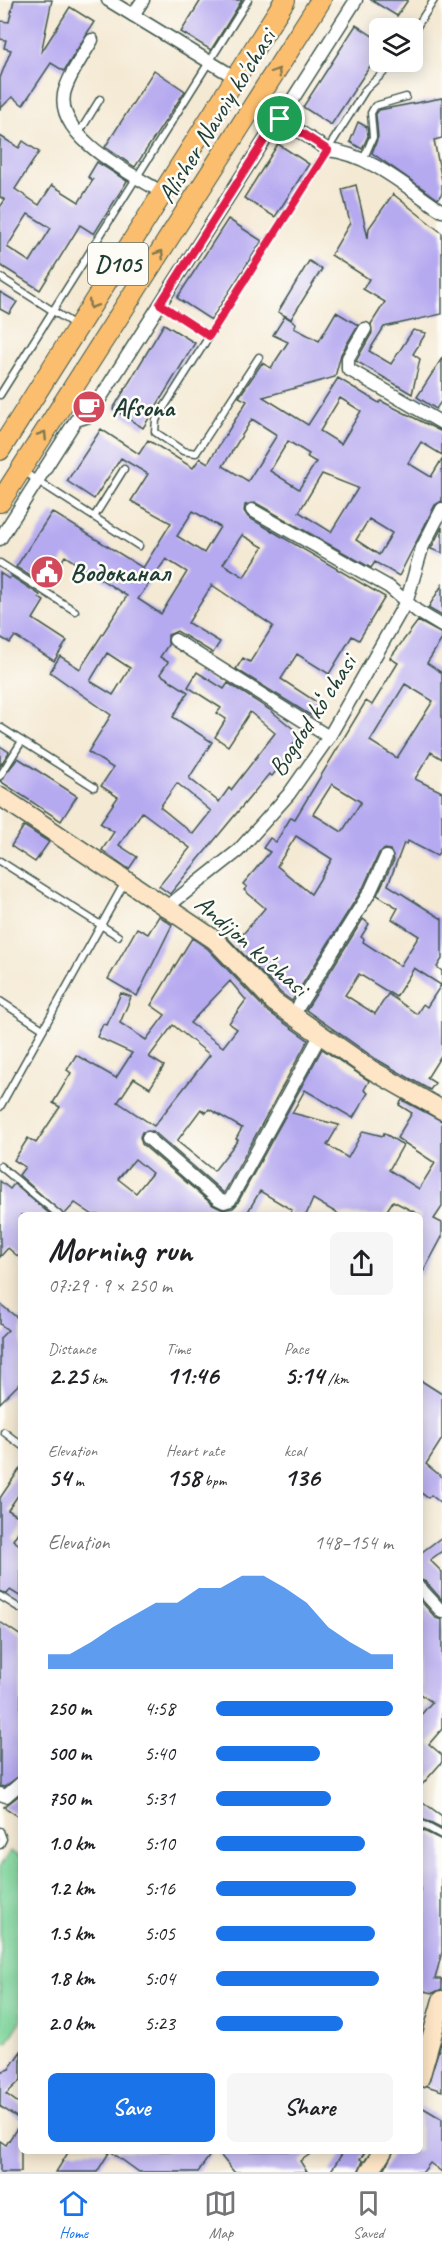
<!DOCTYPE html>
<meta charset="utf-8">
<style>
body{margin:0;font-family:Caveat,sans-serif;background:#f6f6f6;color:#202124;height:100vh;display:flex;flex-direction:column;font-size:22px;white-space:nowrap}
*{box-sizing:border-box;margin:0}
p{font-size:20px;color:#757577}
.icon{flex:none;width:33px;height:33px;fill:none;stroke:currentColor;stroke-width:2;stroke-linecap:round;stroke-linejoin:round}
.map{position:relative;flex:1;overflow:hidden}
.side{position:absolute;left:18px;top:1212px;width:405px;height:942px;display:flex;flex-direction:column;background:#fff;border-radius:9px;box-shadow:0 3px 15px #0003}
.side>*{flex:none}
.controls{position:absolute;left:369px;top:18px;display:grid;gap:12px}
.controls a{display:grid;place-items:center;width:54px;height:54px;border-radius:9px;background:#fff;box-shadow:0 3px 15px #0003;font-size:30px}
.pin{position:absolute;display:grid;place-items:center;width:51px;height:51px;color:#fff;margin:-26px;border:3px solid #fff;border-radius:50%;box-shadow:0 2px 6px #0007}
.round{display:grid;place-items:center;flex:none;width:63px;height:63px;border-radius:9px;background:#f6f6f6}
.headline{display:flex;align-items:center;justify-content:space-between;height:102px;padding:0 30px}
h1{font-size:33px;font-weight:600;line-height:45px}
.figures{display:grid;grid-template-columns:repeat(3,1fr);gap:9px;height:102px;padding:6px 30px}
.figures div{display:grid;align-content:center}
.figures b{font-size:26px;font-weight:600}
.figures small{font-size:16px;font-weight:400}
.figures p{font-size:16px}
.chart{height:168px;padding:12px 30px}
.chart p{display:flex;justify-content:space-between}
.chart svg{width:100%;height:108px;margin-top:6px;fill:#1a73e8;opacity:.7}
.primary-button{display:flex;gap:12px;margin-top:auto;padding:12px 30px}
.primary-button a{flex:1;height:69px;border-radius:9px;background:#1a73e8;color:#fff;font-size:24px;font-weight:600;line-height:69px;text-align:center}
.primary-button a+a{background:#f6f6f6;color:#202124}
ul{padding:0 30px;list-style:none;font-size:20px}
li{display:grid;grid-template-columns:96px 72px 1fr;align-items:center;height:45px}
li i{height:15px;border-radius:8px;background:#1a73e8}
.tabs{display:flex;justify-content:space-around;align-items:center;height:84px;border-top:2px solid #e0e0e0;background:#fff;font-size:16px;color:#757577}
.tabs a{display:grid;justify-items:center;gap:3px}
.tabs .on{color:#1a73e8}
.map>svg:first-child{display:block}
.green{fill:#7cd49a;stroke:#4e8867;stroke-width:1.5}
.building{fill:#b5a9f0;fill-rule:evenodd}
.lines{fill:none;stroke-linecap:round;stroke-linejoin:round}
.lane-casing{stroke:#3f574c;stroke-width:9}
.street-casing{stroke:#3f574c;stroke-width:15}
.secondary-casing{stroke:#3f574c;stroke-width:21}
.primary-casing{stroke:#3f574c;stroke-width:22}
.lane{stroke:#fff;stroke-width:6}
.street{stroke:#fff;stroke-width:12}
.secondary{stroke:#fde5c5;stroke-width:18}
.primary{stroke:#fbbe6e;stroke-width:20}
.oneway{stroke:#82774e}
.route-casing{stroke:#fff;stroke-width:12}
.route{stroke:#e11d48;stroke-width:8}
.labels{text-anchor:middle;stroke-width:5;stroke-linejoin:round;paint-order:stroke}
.shield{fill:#fdfcf7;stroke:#62766e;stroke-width:1.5}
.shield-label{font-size:24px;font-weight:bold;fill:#1f3d34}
.street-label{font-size:26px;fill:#1f3d34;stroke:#fdfcf7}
.poi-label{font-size:26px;font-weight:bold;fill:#1f3d34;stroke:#fdfcf7;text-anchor:start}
</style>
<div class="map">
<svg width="442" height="2172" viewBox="0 0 442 2172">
<rect width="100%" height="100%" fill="#fdfcf7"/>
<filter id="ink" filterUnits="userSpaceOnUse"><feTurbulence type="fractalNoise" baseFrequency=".0167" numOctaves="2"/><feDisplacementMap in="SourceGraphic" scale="12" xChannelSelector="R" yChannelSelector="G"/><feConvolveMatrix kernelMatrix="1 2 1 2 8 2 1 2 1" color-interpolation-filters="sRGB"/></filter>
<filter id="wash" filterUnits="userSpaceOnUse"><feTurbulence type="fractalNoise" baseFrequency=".008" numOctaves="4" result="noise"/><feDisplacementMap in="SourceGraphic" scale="24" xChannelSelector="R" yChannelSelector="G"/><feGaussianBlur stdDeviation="1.35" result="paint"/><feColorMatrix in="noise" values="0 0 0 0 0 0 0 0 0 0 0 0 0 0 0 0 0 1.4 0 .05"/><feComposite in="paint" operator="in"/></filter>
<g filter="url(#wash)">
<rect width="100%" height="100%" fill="#f4e9d3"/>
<polygon class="green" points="10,1851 21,1858 21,2021 7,2043 0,2039 0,1867"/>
<g id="blocks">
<g class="building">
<polygon points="14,0 52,0 41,53 70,7 94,22 64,71 51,63 23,105 12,97 0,109 0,78 11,50 4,48 6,40 0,39 0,21 9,22"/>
<polygon points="201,0 242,0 211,50 181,32"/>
<polygon points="371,0 408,0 397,16"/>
<polygon points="356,25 380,41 380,51 331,125 303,107"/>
<polygon points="154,70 185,91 135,167 105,147"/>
<polygon points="442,98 442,138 434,140 442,181 442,193 438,199 372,153 378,137 376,114 379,110"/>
<polygon points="358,122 367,127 368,136 362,149 350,142"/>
<path d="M0 136 19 148 23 141 39 152 15 189 39 205 52 185 79 202 93 180 88 177 97 162 127 181 94 234 80 225 40 290 0 265V207L5 200 0 197ZM28 214 51 228 30 262 7 247Z"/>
<polygon points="278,144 309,164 275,217 244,198"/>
<polygon points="356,185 368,238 369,228 393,194 442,233 442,314 384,327 369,351 391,364 413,330 426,333 413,354 420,359 412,394 356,361 372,333 371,324 385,302 363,289 369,279 331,255 350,223 342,189"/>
<polygon points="228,219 262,241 211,320 177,298"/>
<polygon points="309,261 322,269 291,319 278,312"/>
<polygon points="0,292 17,302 9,314 0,309"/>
<path d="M336 312 358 325 341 354 335 377 263 397 308 425 338 378 379 403 381 401 442 432V455L421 442 408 463 431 477 442 459V501L435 505 399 576 375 562 371 568 256 503 245 505 244 511 248 517 385 597 359 640 352 636 329 674 297 654 281 679 318 703 310 715 236 669 243 658 250 662 273 626 212 585 188 623 220 642 213 653 177 631 168 635V645L160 657 168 662 160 674 188 692 173 717 212 742 189 778 219 802 229 788 231 790 275 733 250 712 228 746 215 737 226 719 217 713 221 708 188 687 197 672 224 689 228 683 270 710 301 735 291 747 294 749 272 776 269 774 170 894 159 886 190 848 142 812 119 845 137 857 129 869 102 850 114 832 100 823 118 797 101 786 113 768 88 752 111 715 50 672 60 656 80 669 127 596 65 556 46 586 16 567 52 512 143 568 171 523 131 501 148 474 121 458 94 499 67 481 101 429 139 454 148 440 193 468 200 458 208 463 247 401 239 397 262 363 271 368 288 342 273 335 285 316 296 323 294 328 319 341ZM340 398 361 411 341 444 320 431ZM252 419 277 435 248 481 223 466ZM288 441 309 454 307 457 316 462 299 489 270 471ZM322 474 358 488 331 532 299 512ZM193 511 220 527 204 553 177 536ZM369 519 392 533 379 555 356 540ZM242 535 263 547 244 577 223 564ZM166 559 187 572 161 614 138 599ZM107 653 130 668 113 695 90 681ZM177 783 211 811 193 834 160 807Z"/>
<polygon points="164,324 195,343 143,428 113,409"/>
<polygon points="442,358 442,400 436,409 417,397"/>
<polygon points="442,527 442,553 431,549"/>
<polygon points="0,573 9,579 11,576 40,595 39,598 44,601 33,619 67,641 54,661 15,636 10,643 0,637"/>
<polygon points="442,585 442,616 428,608"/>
<path d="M418 621 442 634V639L427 663 442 673V759L431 752 415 779 442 792V845L437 856 408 841 407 844 404 843 388 885 442 919V959L437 967 442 971V1054L427 1078 435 1083 430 1090 376 1059 306 1010 363 919 369 924 361 937 364 939 363 942 400 966 419 936 392 919 398 908 377 895 394 860 390 850 385 849 379 853 363 888 292 1001 281 993 219 929 222 926 238 940 265 908 244 890 247 887 243 884 270 852 263 848 270 838 276 842 291 817 295 819 366 701 372 705 398 663 390 658ZM405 684 433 701 397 758 370 741ZM332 784 361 802 342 832 313 814ZM296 836 332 859 311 894 277 866ZM414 968 441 985 427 1007 423 1004 417 1014 388 994 375 1014 345 995 359 974 396 997Z"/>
<polygon points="0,746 9,752 0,766"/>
<polygon points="18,758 77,796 61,821 0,781"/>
<polygon points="24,826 49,842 35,862 11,846"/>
<polygon points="159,916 172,925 137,996 108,979 137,928 148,934"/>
<path d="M192 938 208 949 266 1010 308 1040 224 1193 153 1131 142 1132 140 1137 142 1144 213 1205 223 1210 233 1208 237 1204 322 1049 369 1081 364 1090 368 1093 353 1118 305 1090 292 1113 339 1125 327 1145 348 1158 363 1131 383 1136 384 1133 403 1145 389 1170 419 1189 435 1163 397 1138 412 1113 399 1105 402 1100 442 1121V1207L434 1219 442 1223V1237L420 1278V1215L393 1201 384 1215H340L313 1199 306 1215H289L292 1210 260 1191 246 1215H93L75 1203 64 1215 19 1175 25 1167 14 1160 28 1138 36 1143 60 1107 53 1103 71 1073 67 1070 76 1055 116 1078 132 1053 97 1037 103 1024 107 1025 121 993 131 997 120 1023 146 1040 165 1015 151 1005ZM230 981 246 1000 229 1023 237 1029 223 1047 190 1023ZM173 1025 210 1055 154 1126 118 1102 134 1078 150 1088 164 1066 149 1057ZM201 1109 206 1113 209 1109 242 1128 236 1139 238 1140 214 1171 177 1141ZM135 1159 152 1173 136 1193 118 1179Z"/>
<polygon points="0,1181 10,1189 14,1184 51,1215 21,1215 21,1259 8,1248 0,1257"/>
<polygon points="0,1304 19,1319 21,1317 21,1382 0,1403 0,1338 8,1330 0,1324"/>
<polygon points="420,1380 442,1394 442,1439 426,1464 442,1477 442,1504 431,1495 428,1498 420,1492"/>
<polygon points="21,1467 21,1491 8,1510 21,1518 21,1527 13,1540 21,1546 21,1597 10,1590 7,1594 0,1591 0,1498"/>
<polygon points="442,1537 442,1551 430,1560 442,1572 442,1600 426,1582 420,1580 420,1549 422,1552"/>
<polygon points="420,1600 436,1618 442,1620 442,1729 429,1744 442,1755 442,1762 420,1787 420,1716 432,1702 420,1694"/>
<polygon points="0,1622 21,1636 21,1775 4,1787 0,1786"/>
<polygon points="21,1794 21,1818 4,1807"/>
<polygon points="420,1800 442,1816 442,1829 420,1818"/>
<polygon points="420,1829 442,1840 442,1952 435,1979 442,1979 442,1989 433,1993 420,1990"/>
<polygon points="441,2043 442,2043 442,2091 427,2086"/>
<polygon points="21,2051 21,2080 6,2094 21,2105 21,2120 0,2106 0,2072 9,2069"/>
<polygon points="420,2106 442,2119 442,2172 430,2163 423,2172 383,2172 394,2151 420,2151"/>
<polygon points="21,2122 21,2172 0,2172 0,2141 6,2145"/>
<polygon points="69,2151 213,2151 198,2172 139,2172 110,2151 97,2172 56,2172"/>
<polygon points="217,2151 315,2151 300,2161 307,2172 234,2172"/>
<polygon points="344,2151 366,2151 360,2159 363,2161 358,2172 330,2172"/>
</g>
</g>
</g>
<g filter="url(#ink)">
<use href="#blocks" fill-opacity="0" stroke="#3f574c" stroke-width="1.5"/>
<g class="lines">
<g class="lane-casing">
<g id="lane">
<polyline points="412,34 434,0"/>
<polyline points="79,133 100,99"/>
<polyline points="363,160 373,137 371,113 375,106 406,97"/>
<polyline points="0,277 75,325"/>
<polyline points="160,304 209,335"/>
<polyline points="259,357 196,453 183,451 155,432 156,420 366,89 395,62"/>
<polyline points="0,395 248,0"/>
<polyline points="24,472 139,546"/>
<polyline points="94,517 124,469"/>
<polyline points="0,563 75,611"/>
<polyline points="0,727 94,787"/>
<polyline points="0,776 22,741"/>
<polyline points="0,861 118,936"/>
<polyline points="0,1001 43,1029"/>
<polyline points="0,1107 125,882"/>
<polyline points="0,1166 59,1215"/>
<polyline points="4,1432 21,1445"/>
<polyline points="0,1596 21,1609"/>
<polyline points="420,1823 442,1835"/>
<polyline points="0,1831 3,1839 0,1845"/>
</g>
</g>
<g class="street-casing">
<g id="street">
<polyline points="108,0 236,78"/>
<polyline points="133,15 143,0"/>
<path d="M92 40C83 56 68 76 64 94 56 138 132 174 163 193"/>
<path d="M257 104 328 150C370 154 407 188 442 211"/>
<polyline points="365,329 348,358 348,369 442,423"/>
<polyline points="252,510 389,587 417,611 442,626"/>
<polyline points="0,539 76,420 89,416 267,136 280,119 356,0"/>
<polyline points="175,640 329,737"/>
<polyline points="167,907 238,851 289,794 329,737 407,600 422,548 442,509"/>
<polyline points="293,1015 370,892 386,857"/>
<polyline points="148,1138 218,1199 224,1202 230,1200 321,1034"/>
<polyline points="420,1588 442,1612"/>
<polyline points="0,1794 6,1796 21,1783"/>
</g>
</g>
<g class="secondary-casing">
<g id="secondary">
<polyline points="0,796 215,940 274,1002 370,1069 442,1110"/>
<polyline points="420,2078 442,2000"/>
<polyline points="369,2172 383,2151"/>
</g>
</g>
<g class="primary-casing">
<g id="primary">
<polyline points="0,450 285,0"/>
<polyline points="0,502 321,0"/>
</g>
</g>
<use href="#lane" class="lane"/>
<use href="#street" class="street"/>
<use href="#secondary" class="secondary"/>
<use href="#primary" class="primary"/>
</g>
<defs><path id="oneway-chevron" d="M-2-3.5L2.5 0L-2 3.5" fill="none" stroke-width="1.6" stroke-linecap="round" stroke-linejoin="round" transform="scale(1.5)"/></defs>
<g class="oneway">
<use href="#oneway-chevron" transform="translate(277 72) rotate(-58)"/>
<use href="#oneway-chevron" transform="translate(160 254) rotate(-57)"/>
<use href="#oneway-chevron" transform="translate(92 305) rotate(122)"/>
<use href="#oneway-chevron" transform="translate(43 435) rotate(-57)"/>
</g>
</g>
<g class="lines" filter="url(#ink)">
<g class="route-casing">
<polygon id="route" points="280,119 328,150 209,336 160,304 267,136"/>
</g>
<use href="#route" class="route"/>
</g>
<defs>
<g id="cafe-disc" transform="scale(1.725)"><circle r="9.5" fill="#d1495b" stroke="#fdfcf7"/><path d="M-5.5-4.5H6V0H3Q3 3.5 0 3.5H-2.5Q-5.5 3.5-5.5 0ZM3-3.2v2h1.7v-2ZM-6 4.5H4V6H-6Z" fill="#fff"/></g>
<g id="civic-disc" transform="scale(1.725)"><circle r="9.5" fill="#d1495b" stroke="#fdfcf7"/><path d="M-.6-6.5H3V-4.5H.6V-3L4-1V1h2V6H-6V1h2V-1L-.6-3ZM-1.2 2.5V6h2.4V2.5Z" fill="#fff"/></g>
</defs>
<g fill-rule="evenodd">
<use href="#cafe-disc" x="89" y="407"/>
<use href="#civic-disc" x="47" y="572"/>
</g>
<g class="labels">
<rect class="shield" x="88" y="243" width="60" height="42" rx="4.5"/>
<g class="shield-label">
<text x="118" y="272">D105</text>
</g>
<g class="street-label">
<text transform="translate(216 116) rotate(-58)" y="9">Alisher Navoiy ko'chasi</text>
<text transform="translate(312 715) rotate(-57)" y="9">Bogdod koʻchasi</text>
<text transform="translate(252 945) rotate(41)" y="9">Andijon ko'chasi</text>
</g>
<g class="poi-label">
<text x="112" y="416">Afsona</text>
<text x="70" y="581">Водоканал</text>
</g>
</g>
</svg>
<div class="controls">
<a><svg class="icon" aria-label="layers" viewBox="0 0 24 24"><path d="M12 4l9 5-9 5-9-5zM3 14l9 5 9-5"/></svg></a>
</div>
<div class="pin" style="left:280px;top:119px;background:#1e9e55"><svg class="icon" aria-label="arrive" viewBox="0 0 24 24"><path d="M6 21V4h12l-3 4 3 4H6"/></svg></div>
<section class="side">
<div class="headline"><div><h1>Morning run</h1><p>07:29 · 9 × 250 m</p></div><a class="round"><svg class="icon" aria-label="share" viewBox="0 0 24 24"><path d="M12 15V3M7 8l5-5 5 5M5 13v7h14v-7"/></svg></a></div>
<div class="figures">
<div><p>Distance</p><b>2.25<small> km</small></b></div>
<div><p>Time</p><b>11:46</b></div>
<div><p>Pace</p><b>5:14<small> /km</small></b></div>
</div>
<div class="figures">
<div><p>Elevation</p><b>54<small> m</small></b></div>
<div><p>Heart rate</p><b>158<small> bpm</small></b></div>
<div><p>kcal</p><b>136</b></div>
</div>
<div class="chart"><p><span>Elevation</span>148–154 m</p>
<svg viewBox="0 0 160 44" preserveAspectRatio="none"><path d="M0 44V38L10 38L20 33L30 27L40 22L50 17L60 17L70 11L80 11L90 6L100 6L110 11L120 17L130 27L140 33L150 38L160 38V44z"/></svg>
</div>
<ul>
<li><b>250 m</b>4:58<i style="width:100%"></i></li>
<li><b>500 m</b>5:40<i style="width:59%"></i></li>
<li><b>750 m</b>5:31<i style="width:65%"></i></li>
<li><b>1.0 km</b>5:10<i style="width:84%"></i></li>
<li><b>1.2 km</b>5:16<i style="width:79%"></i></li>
<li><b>1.5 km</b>5:05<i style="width:90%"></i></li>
<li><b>1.8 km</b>5:04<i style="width:92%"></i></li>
<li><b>2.0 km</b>5:23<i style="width:72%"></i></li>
</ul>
<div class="primary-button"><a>Save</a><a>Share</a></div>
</section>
</div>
<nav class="tabs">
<a class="on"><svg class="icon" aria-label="home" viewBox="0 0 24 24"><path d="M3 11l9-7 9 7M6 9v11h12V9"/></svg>Home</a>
<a><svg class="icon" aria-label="map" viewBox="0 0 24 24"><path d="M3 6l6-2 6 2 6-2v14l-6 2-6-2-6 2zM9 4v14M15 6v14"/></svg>Map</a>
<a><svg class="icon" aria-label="saved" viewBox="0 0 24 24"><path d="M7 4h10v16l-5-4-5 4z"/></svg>Saved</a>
</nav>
